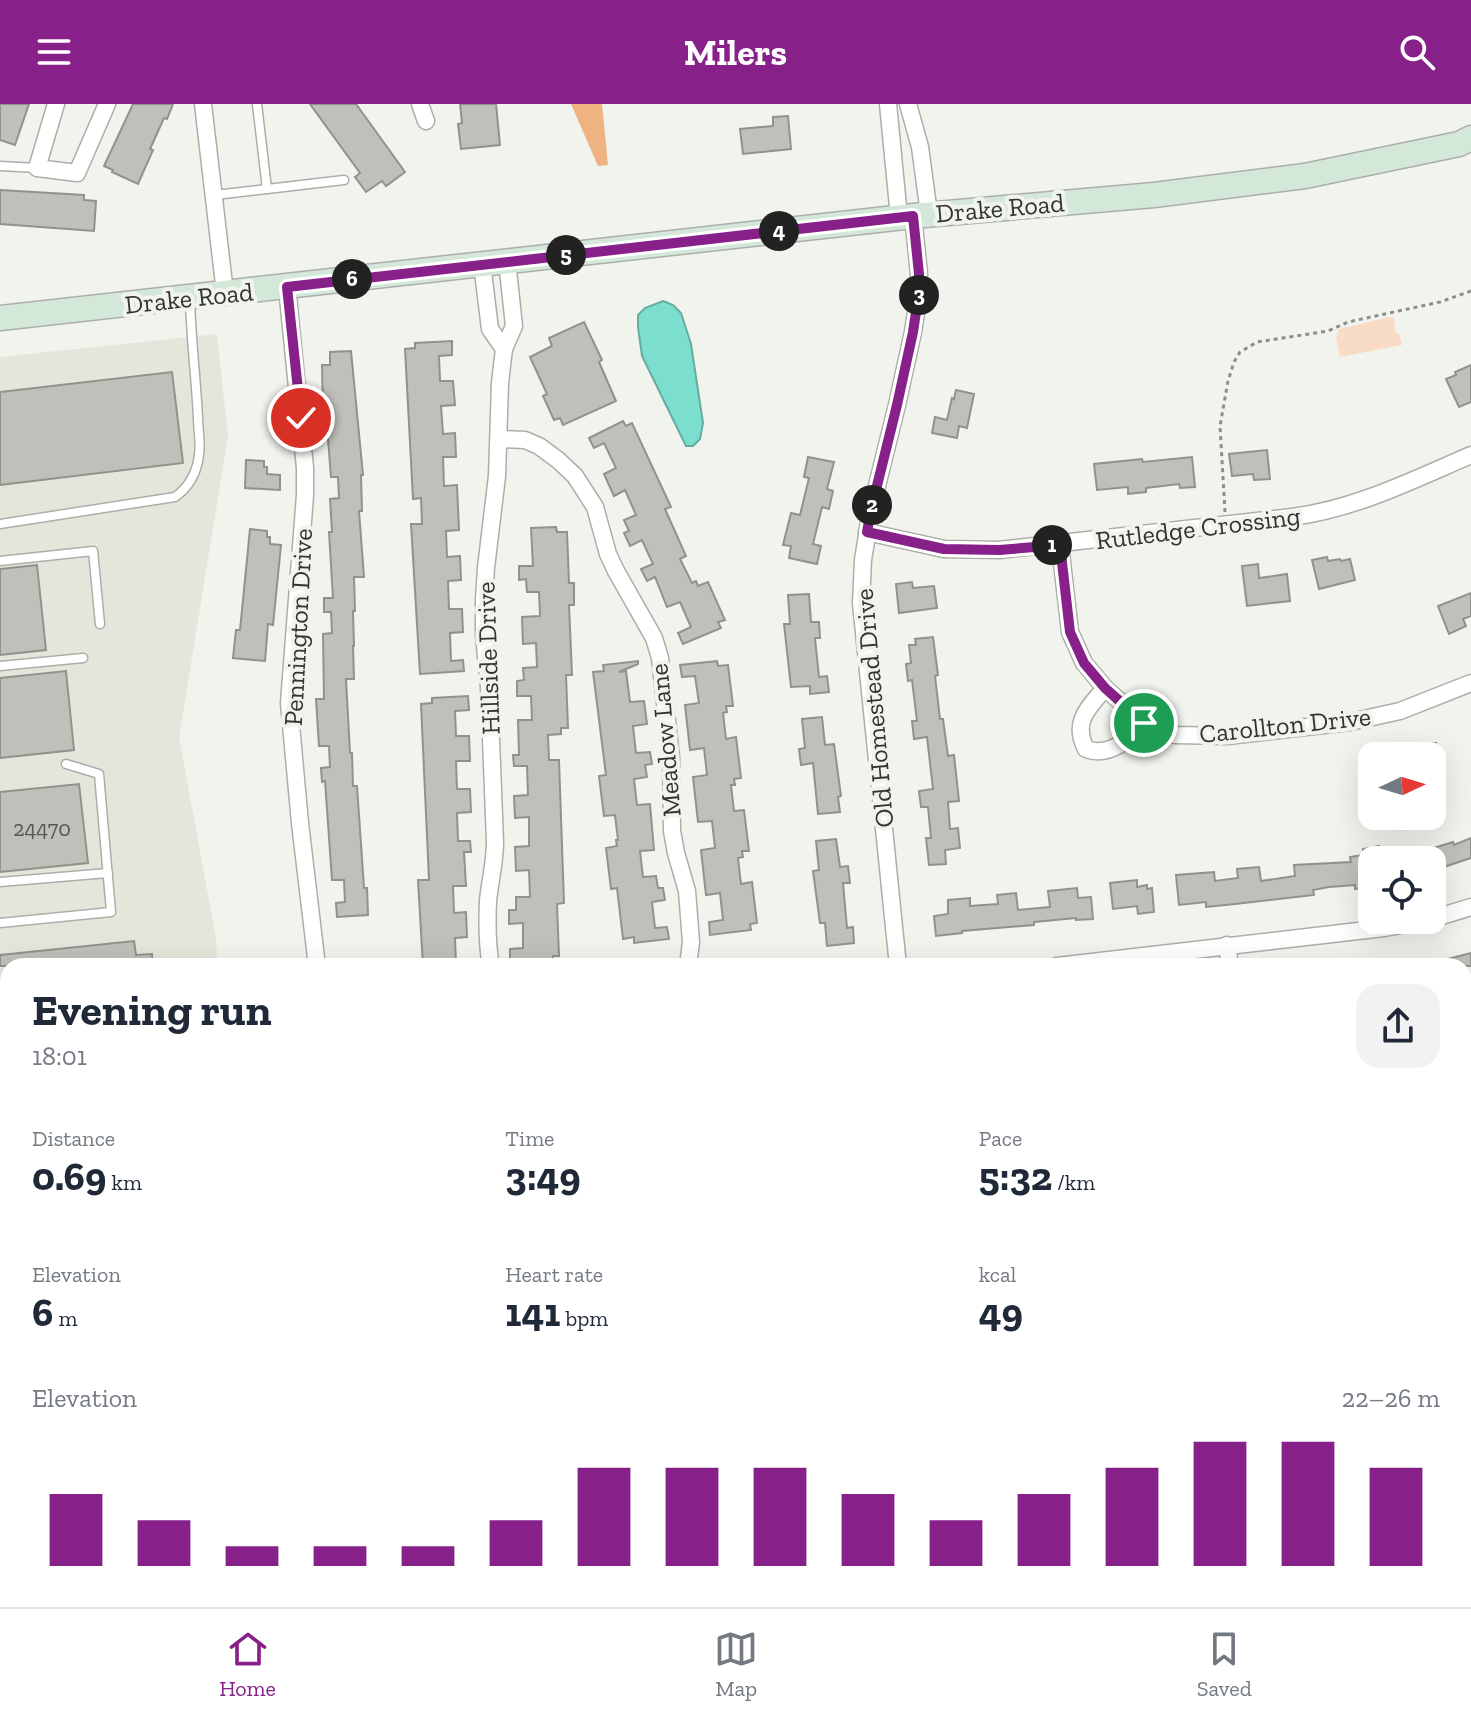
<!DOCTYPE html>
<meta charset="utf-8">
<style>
body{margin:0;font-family:"Zilla Slab",serif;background:#f2f2f3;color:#1f2937;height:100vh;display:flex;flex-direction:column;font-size:30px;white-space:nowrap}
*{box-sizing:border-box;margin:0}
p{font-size:26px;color:#747a83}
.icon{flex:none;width:44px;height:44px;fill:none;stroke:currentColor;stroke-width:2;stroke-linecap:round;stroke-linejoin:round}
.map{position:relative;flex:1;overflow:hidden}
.drawer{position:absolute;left:0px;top:854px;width:1472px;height:650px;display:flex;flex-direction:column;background:#fff;border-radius:24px 24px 0 0;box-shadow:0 8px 32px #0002}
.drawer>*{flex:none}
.needle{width:52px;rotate:86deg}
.buttons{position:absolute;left:1358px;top:638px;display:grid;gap:16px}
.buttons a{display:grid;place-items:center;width:88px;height:88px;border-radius:16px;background:#fff;box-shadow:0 8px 32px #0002;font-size:40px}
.pin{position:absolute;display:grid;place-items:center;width:68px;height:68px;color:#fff;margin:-34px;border:4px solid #fff;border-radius:50%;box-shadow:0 2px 8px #0007}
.km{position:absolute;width:40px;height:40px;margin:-20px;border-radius:50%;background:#222;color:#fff;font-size:22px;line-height:40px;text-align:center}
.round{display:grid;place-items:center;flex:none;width:84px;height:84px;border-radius:24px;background:#f2f2f3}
.summary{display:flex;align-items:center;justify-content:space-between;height:136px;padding:0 32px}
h1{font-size:44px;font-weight:700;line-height:60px}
.figures{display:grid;grid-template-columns:repeat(3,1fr);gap:12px;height:136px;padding:8px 32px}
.figures div{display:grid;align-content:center}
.figures b{font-size:40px;font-weight:700}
.figures small{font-size:22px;font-weight:400}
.figures p{font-size:22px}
.chart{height:224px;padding:16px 32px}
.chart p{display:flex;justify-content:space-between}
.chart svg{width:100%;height:144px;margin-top:8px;stroke:#872189;stroke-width:6}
header{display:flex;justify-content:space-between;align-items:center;height:104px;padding:0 32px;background:#872189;color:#fff;font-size:36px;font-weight:700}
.dock{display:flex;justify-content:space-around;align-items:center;height:112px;border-top:2px solid #e0e1e3;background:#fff;font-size:22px;color:#747a83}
.dock a{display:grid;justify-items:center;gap:4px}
.dock .selected{color:#872189}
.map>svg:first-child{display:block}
.built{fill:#e3e7db}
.green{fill:#f9dcc6}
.forest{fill:#efb281}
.water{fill:#7cdfce;stroke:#66ac9f;stroke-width:2}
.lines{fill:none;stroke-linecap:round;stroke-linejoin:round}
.stream{stroke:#66ac9f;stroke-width:4}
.building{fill:#c1bfb9;stroke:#93918c;stroke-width:2}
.lane-casing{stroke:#adaea9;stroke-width:11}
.street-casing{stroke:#adaea9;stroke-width:19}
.secondary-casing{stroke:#adaea9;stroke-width:27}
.path{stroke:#8c8e89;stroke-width:3;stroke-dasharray:4 4;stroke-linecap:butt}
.lane{stroke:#fff;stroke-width:8}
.street{stroke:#fff;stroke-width:16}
.secondary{stroke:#d3e8d9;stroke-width:24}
.route-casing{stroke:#fff;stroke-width:16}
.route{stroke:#872189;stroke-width:10}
.labels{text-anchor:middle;stroke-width:8;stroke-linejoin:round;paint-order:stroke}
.number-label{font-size:22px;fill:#565753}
.street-label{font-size:26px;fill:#333431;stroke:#f1f3ed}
</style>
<header><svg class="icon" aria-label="menu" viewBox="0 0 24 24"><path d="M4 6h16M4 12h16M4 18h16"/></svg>Milers<svg class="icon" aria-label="search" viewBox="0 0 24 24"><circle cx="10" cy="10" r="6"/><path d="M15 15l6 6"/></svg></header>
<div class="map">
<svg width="1471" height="1503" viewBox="0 0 1471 1503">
<rect width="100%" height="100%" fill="#f1f3ed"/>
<polygon class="built" points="217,230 228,333 179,633 216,834 217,862 8,862 8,1303 0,1304 0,253"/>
<g class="green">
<polygon points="1393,212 1396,229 1399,229 1402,241 1340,253 1336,233 1339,225"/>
<polygon points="1464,921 1471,921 1471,1503 81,1503 142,1496 1464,1496"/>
</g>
<polygon class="forest" points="571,0 602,0 608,61 598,62"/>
<polygon class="water" points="663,197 673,201 681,209 691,240 703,319 700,335 693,342 686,342 642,252 638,223 638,211 645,204"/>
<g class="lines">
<g class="stream">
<polyline points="422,1496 424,1503"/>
<path d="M1153 1503C1160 1497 1175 1496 1183 1501L1202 1496"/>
</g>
</g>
<g class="building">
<polygon points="0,0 29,0 15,41 0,36"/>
<polygon points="133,0 173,0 167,15 164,14 150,45 153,46 138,80 112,68 113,66 104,62"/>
<polygon points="310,0 356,0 405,68 386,82 382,77 366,88 355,73 360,69"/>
<polygon points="460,0 496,0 500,41 461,45 458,20 462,19"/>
<polygon points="788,12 791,45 743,50 740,25 773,22 773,13"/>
<polygon points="0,86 84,91 84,96 96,97 94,127 0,120"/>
<polygon points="584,218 602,256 599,258 616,297 563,321 560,314 554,316 543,292 547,290 530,253 552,242 549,234"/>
<polygon points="452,237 452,251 439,252 440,277 453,277 455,301 441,302 443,330 455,329 456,353 443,353 444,382 457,381 459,426 446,427 447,453 460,452 461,476 448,477 449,505 462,505 463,528 450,529 451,557 463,556 464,567 420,570 411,420 422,420 421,394 413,395 405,245 415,244 415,239"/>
<polygon points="351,247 363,371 361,371 362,407 359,407 364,473 354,473 355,507 353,507 354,542 353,542 354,575 346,575 350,649 352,649 353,682 357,682 364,784 367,784 368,811 337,813 336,799 345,798 344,776 332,776 325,677 322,678 321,664 330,663 329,642 319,642 316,595 324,595 323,530 332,529 331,508 324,508 324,494 333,494 329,428 332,428 330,395 339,394 338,373 331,373 326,310 323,310 322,261 330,261 330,248"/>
<polygon points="1471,261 1471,298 1459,303 1446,275 1456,271 1455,268"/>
<polygon points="172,268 183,359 0,381 0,288"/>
<polygon points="956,286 974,290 967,324 959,322 957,334 932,329 935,313 947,316 952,294 954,295"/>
<polygon points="623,317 626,322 632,319 671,403 665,405 686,452 680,455 692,479 696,477 698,482 708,478 725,516 718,518 721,524 683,540 678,529 691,523 680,498 667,503 655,473 647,477 641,465 653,460 642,436 630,442 624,429 629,427 624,416 636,411 625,386 614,392 604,370 616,364 604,339 594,344 589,334"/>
<polygon points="1267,346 1270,375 1254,376 1253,370 1232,372 1229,350"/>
<polygon points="808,353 834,358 827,385 833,387 829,405 822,403 813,440 821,442 817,460 789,454 791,442 783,441 791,409 800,411 809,374 804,373"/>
<polygon points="1192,353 1195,383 1180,384 1179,380 1146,384 1146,388 1128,390 1128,383 1097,386 1094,360 1142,355 1143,358"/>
<polygon points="246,356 264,357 264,363 267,363 267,370 280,371 280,386 245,384"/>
<polygon points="556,423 557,428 567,428 569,479 574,479 574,501 569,501 572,571 566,571 568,624 561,624 561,630 548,631 549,656 559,656 564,799 557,800 559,852 553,852 553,858 510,860 510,845 523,844 523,819 509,820 509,806 516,806 516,793 530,793 529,766 516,767 515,743 529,742 529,713 515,714 514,692 528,691 527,662 514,662 513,651 519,651 518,616 532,616 531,592 517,592 517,577 524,576 523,564 537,563 536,539 523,540 522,513 540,512 539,488 527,488 526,475 519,476 519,462 533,462 531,424"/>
<polygon points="250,425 267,427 267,433 270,433 270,440 281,441 273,521 268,520 265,557 233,554 236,526 240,526"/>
<polygon points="1327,453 1328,457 1340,455 1341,457 1350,455 1355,476 1319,485 1312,456"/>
<polygon points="1258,460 1259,474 1287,470 1290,497 1247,502 1242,462"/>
<polygon points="37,461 46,546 0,551 0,465"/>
<polygon points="912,478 913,484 934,482 937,504 899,509 896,480"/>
<polygon points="1471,489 1471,512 1463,515 1466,522 1449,530 1438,502"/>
<polygon points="809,490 811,518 819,518 820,534 815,534 819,573 827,572 829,588 810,590 810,582 791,583 784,520 790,520 788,491"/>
<polygon points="933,533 938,571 935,572 940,615 943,615 948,652 954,651 959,697 948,698 950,725 958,724 960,744 945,746 946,760 929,761 926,734 931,734 928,703 921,703 919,687 933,685 927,633 914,635 912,617 917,617 912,576 908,577 906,560 911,559 909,541 916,541 915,535"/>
<polygon points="638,557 638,560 619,568 626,567 630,598 644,597 647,620 633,622 636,649 650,648 652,660 645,661 647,673 634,675 637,701 650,700 654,746 640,747 643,773 656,772 658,784 663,784 665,796 652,798 655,824 667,823 669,835 634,839 634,833 623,835 617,784 611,785 606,744 617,742 616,736 618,736 615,711 604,712 599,672 606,671 593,568 604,567 603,561"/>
<polygon points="717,557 718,562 728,561 733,602 726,602 727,608 723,609 726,635 736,633 741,674 734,675 735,681 731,681 734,707 744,706 749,747 742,747 743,753 738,754 741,780 752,778 757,819 750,820 751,826 710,831 709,818 723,816 720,789 706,791 701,746 715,744 712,717 698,718 693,673 707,671 704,644 690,646 685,601 699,599 695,572 682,573 680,561"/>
<polygon points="66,567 74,646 0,654 0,574"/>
<polygon points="468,592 469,606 455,607 456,632 469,632 470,657 456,657 457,685 470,685 471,708 457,709 458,737 470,737 471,748 464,748 466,782 453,782 454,809 466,808 467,833 455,834 456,862 423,862 418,776 429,776 421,600 432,599 432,594"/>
<polygon points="822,613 825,641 834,640 841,692 838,693 840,708 818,710 813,659 801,661 799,645 805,644 802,615"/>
<polygon points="1432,639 1436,639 1444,670 1432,674 1432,652 1405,652 1404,648"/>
<polygon points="79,680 88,759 0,768 0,688"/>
<polygon points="1471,734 1471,754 1432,767 1432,756 1427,756 1424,747 1453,738 1454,741"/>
<polygon points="836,735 840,763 848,762 850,779 843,779 847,824 853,823 854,839 827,842 825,819 820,819 813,767 819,766 816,737"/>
<polygon points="1379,742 1381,756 1372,756 1372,782 1355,785 1355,781 1329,783 1313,786 1314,791 1235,800 1206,803 1206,798 1179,801 1176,771 1214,768 1215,777 1238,774 1237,765 1259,763 1261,777 1295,772 1294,761 1351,758 1350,753 1363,751 1363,745"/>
<polygon points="1137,776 1137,783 1147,781 1147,785 1152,784 1154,808 1138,810 1137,802 1113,805 1110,779"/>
<polygon points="1077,784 1078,794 1091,793 1093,815 1076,816 1076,814 1034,818 1034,821 962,827 962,829 936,832 934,812 948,810 948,796 970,794 970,802 998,800 997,791 1016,789 1018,806 1050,803 1048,787"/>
<polygon points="134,837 136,851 152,850 153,862 0,862 0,851"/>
<polygon points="1471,849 1471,862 1436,862 1436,858"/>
</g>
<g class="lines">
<g class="lane-casing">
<g id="lane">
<polyline points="257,0 267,85 344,76"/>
<polyline points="0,62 37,64"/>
<polyline points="215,91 267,85"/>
<path d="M0 420 175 393C189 383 197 368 199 351 201 339 198 326 198 314 196 274 191 235 190 195"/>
<polyline points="0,457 93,447 100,520"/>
<polyline points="0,562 83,554"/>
<polyline points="0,778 108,769"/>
<polyline points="0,819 111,808 99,670 66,660"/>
<polyline points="0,1039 8,1038"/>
</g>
</g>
<g class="street-casing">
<g id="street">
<polyline points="56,0 37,64 77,69 107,0"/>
<polyline points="203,0 225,189"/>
<polyline points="420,0 426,17"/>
<polyline points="888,0 899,113"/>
<polyline points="908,0 920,43 929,110"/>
<polyline points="482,160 490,225 504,245"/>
<polyline points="287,183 305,364 305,391 289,599 300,719 317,862"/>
<polyline points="499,335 525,336 539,342 558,356 575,372 595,403 608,450 616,467 654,534 660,554 671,653 672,727 676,749 687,787 691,838 688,862"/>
<path d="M867 428 944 445 999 446 1292 413C1355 405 1413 376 1471 351"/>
<polyline points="1060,441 1070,528 1084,559 1105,584 1144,619 1175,631 1228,632 1350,618 1400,607 1471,579"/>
<path d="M1105 584C1088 604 1072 618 1086 645 1109 654 1130 635 1144 619"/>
<polyline points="1432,815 1471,803"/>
<polyline points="1227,841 1230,862"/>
<path d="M491 862C487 841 487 818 488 797 490 777 495 758 495 738L489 583 484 532V495L486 464 497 372 500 279 504 245 514 222 507 157"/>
<polyline points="898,862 861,499 863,456 871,406 897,301 913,228 918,195 919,170 913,112"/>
<polyline points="1057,862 1384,824 1429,816"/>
<polyline points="0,1421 8,1421"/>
</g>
</g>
<g class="secondary-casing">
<polyline id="secondary" points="0,214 913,112 1154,91 1305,72 1459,40 1471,34"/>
</g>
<g class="path">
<polyline points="1225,408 1220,322 1228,277 1234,258 1240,248 1257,238 1328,227 1348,218 1440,198 1471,187"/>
<polyline points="1464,967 1471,968"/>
<polyline points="1464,975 1471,980"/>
<polyline points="1464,1081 1471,1059"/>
<polyline points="1464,1425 1467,1444 1464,1476"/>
<polyline points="899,1496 901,1503"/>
<polyline points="282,1503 285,1496"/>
<polyline points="559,1503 583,1496"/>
<polyline points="727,1503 727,1496"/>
<polyline points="1458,1503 1460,1496"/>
</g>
<use href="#lane" class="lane"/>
<use href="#street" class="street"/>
<use href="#secondary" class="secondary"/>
</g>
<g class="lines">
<g class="route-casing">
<polyline id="route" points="301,314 287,183 913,112 919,170 918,195 913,228 897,301 871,406 867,428 944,445 999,446 1060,441 1070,528 1084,559 1105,584 1144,619"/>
</g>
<use href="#route" class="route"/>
</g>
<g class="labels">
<g class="number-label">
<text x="42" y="732">24470</text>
</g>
<g class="street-label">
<text transform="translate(1000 104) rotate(-5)" y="9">Drake Road</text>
<text transform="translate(189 194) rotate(-6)" y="9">Drake Road</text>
<text transform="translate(1198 424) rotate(-7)" y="9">Rutledge Crossing</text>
<text transform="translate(298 523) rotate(-87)" y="9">Pennington Drive</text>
<text transform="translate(488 554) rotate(-92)" y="9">Hillside Drive</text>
<text transform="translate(874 604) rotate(-95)" y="9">Old Homestead Drive</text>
<text transform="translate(1285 621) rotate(-6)" y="9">Carollton Drive</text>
<text transform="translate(665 636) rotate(-95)" y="9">Meadow Lane</text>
</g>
</g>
</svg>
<div class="buttons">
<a><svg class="needle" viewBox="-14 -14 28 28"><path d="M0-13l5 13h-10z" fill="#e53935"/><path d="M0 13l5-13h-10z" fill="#747a83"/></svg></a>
<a><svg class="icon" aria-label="locate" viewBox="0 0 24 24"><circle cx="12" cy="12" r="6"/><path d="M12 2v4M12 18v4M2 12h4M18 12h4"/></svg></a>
</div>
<div class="pin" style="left:1144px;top:619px;background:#1e9e55"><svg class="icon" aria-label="arrive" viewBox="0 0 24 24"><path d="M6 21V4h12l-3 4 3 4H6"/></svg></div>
<div class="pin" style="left:301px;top:314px;background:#d93025"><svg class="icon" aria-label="check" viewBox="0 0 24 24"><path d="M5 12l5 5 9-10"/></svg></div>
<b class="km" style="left:1052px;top:441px">1</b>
<b class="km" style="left:872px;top:401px">2</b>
<b class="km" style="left:919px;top:191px">3</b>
<b class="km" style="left:779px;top:127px">4</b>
<b class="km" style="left:566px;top:151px">5</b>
<b class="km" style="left:352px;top:175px">6</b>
<section class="drawer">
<div class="summary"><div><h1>Evening run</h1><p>18:01</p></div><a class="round"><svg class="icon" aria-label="share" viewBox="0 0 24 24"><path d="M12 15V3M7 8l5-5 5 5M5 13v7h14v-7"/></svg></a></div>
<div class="figures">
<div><p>Distance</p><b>0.69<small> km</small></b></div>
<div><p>Time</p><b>3:49</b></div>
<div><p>Pace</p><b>5:32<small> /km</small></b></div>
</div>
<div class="figures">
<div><p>Elevation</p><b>6<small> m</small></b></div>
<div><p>Heart rate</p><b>141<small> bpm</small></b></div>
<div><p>kcal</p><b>49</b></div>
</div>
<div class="chart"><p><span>Elevation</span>22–26 m</p>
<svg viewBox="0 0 160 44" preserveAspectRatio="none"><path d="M5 44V22M15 44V30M25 44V38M35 44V38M45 44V38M55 44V30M65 44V14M75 44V14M85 44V14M95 44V22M105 44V30M115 44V22M125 44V14M135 44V6M145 44V6M155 44V14"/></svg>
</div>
</section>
</div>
<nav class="dock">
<a class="selected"><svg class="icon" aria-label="home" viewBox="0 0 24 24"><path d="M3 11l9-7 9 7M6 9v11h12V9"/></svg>Home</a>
<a><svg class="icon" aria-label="map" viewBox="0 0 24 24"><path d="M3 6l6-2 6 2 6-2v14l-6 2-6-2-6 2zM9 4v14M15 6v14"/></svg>Map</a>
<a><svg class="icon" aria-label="saved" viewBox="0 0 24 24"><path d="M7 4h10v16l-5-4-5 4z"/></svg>Saved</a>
</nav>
